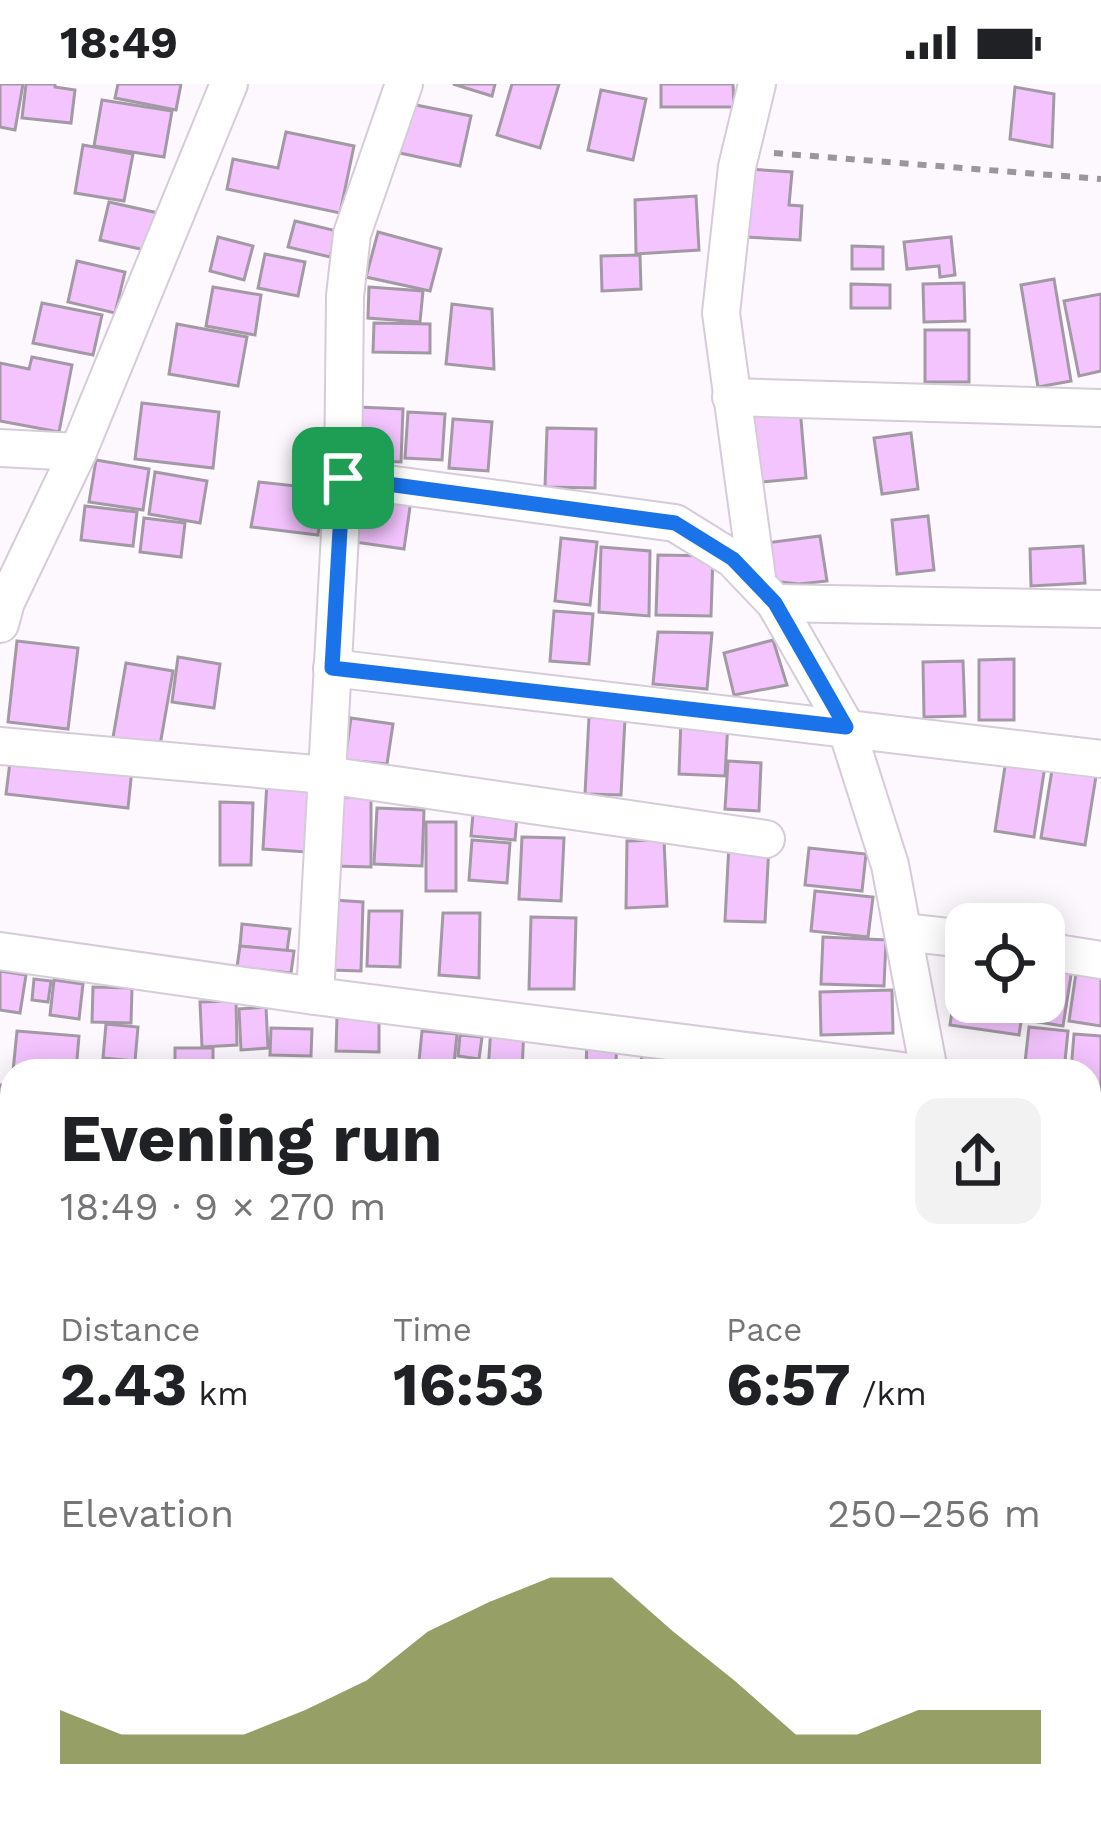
<!DOCTYPE html>
<meta charset="utf-8">
<style>
body{margin:0;font-family:"Work Sans",sans-serif;background:#f2f2f2;color:#202124;height:100vh;display:flex;flex-direction:column;font-size:45px;white-space:nowrap}
*{box-sizing:border-box;margin:0}
p{font-size:39px;color:#757577}
.icon{flex:none;width:66px;height:66px;fill:none;stroke:currentColor;stroke-width:2;stroke-linecap:round;stroke-linejoin:round}
.map{position:relative;flex:1;overflow:hidden}
.details{position:absolute;left:0px;top:975px;width:1101px;height:768px;display:flex;flex-direction:column;background:#fff;border-radius:36px 36px 0 0;box-shadow:0 6px 30px #0003}
.details>*{flex:none}
.buttons{position:absolute;left:945px;top:819px;display:grid;gap:24px}
.buttons a{display:grid;place-items:center;width:120px;height:120px;border-radius:24px;background:#fff;box-shadow:0 6px 30px #0003;font-size:60px}
.pin{position:absolute;display:grid;place-items:center;width:102px;height:102px;color:#fff;margin:-51px;border-radius:24px;box-shadow:0 6px 18px #0006}
.round{display:grid;place-items:center;flex:none;width:126px;height:126px;border-radius:24px;background:#f2f2f2}
.headline{display:flex;align-items:center;justify-content:space-between;height:204px;padding:0 60px}
h1{font-size:66px;font-weight:700;line-height:90px}
.stats{display:grid;grid-template-columns:repeat(3,1fr);gap:18px;height:204px;padding:12px 60px}
.stats div{display:grid;align-content:center}
.stats b{font-size:60px;font-weight:700}
.stats small{font-size:33px;font-weight:400}
.stats p{font-size:33px}
.chart{height:336px;padding:24px 60px}
.chart p{display:flex;justify-content:space-between}
.chart svg{width:100%;height:216px;margin-top:12px;fill:#6a7724;opacity:.7}
.status{display:flex;justify-content:space-between;align-items:center;height:84px;padding:0 60px;background:#fff;direction:ltr}
.status svg{height:33px;fill:currentColor}
.map>svg:first-child{display:block}
.building{fill:#f4c4ff;stroke:#a399a5;stroke-width:3}
.lines{fill:none;stroke-linecap:round;stroke-linejoin:round}
.minor-casing{stroke:#d6cbd8;stroke-width:40}
.path{stroke:#9a969b;stroke-width:6;stroke-dasharray:9 9;stroke-linecap:butt}
.minor{stroke:#fff;stroke-width:36}
.route-casing{stroke:#fff;stroke-width:24}
.route{stroke:#1a73e8;stroke-width:15}
</style>
<div class="status"><b>18:49</b><svg viewBox="0 0 49 12"><path d="M0 12V9h3v3zM5 12V6h3v6zM10 12V3h3v9zM15 12V0h3v12zM26 1h20v11H26zM47 4h2v5h-2z"/></svg></div>
<div class="map">
<svg width="1101" height="1743" viewBox="0 0 1101 1743">
<rect width="100%" height="100%" fill="#fdf8fd"/>
<g class="building">
<polygon points="0,0 23,0 15,46 0,43"/>
<polygon points="26,0 55,0 55,3 75,6 71,39 22,34"/>
<polygon points="118,0 181,0 176,26 115,14"/>
<polygon points="453,0 495,0 492,12"/>
<polygon points="512,0 559,0 540,64 497,51"/>
<polygon points="661,0 733,0 734,23 661,23"/>
<polygon points="1015,3 1054,10 1052,63 1010,55"/>
<polygon points="601,6 646,15 633,76 588,66"/>
<polygon points="102,16 172,27 164,73 94,62"/>
<polygon points="411,20 471,32 460,82 400,69"/>
<polygon points="286,48 354,62 340,129 227,105 233,75 278,84"/>
<polygon points="83,61 133,70 124,117 75,109"/>
<polygon points="749,85 792,88 789,121 802,122 800,156 745,153"/>
<polygon points="696,112 699,166 636,170 635,116"/>
<polygon points="109,118 158,129 149,167 100,156"/>
<polygon points="295,137 337,147 330,173 288,163"/>
<polygon points="378,148 441,165 430,207 366,193"/>
<polygon points="218,153 253,162 244,196 210,187"/>
<polygon points="951,153 955,191 940,193 939,182 907,185 904,158"/>
<polygon points="852,162 883,163 883,185 852,185"/>
<polygon points="265,170 305,178 298,212 258,204"/>
<polygon points="640,171 641,205 602,207 601,172"/>
<polygon points="77,177 125,188 115,229 68,218"/>
<polygon points="1054,195 1071,297 1038,303 1021,201"/>
<polygon points="964,199 965,237 924,238 923,200"/>
<polygon points="851,200 890,201 890,224 851,224"/>
<polygon points="213,203 261,211 255,251 206,242"/>
<polygon points="369,203 423,207 420,238 368,234"/>
<polygon points="1101,210 1101,287 1079,292 1064,217"/>
<polygon points="42,219 102,231 93,271 33,259"/>
<polygon points="452,220 492,225 494,285 446,280"/>
<polygon points="374,239 430,240 430,269 373,268"/>
<polygon points="177,240 247,253 238,302 169,290"/>
<rect x="925" y="246" width="44" height="52"/>
<polygon points="32,273 72,281 59,348 0,337 0,279 29,285"/>
<polygon points="142,319 219,328 213,384 135,375"/>
<polygon points="358,323 403,325 401,378 356,376"/>
<polygon points="800,324 806,394 750,399 744,328"/>
<polygon points="408,328 445,330 442,376 405,374"/>
<polygon points="453,335 492,338 488,387 449,384"/>
<polygon points="547,344 596,345 595,404 545,403"/>
<polygon points="911,349 918,405 882,410 874,354"/>
<polygon points="96,376 149,385 143,426 89,418"/>
<polygon points="155,388 207,397 200,439 149,430"/>
<polygon points="259,398 324,405 318,451 251,443"/>
<polygon points="355,409 411,416 404,465 348,457"/>
<polygon points="85,422 137,428 133,462 81,456"/>
<polygon points="928,432 934,486 897,490 892,436"/>
<polygon points="144,434 185,439 181,473 140,468"/>
<polygon points="820,452 827,497 799,500 771,497 766,459"/>
<polygon points="561,454 597,458 590,521 555,517"/>
<polygon points="1083,462 1085,499 1031,502 1030,465"/>
<polygon points="601,463 650,467 649,532 599,528"/>
<polygon points="658,471 713,472 711,532 656,531"/>
<polygon points="554,527 593,530 589,580 550,577"/>
<polygon points="658,548 712,549 707,605 653,600"/>
<polygon points="773,556 787,601 734,611 724,569"/>
<polygon points="17,557 78,564 68,645 8,638"/>
<polygon points="178,573 220,580 214,624 172,618"/>
<polygon points="1014,575 1014,636 979,636 979,576"/>
<polygon points="963,577 965,632 924,633 923,578"/>
<polygon points="126,579 173,587 159,667 112,659"/>
<polygon points="589,633 625,635 621,711 585,710"/>
<polygon points="351,634 393,640 387,680 345,676"/>
<polygon points="681,635 728,637 725,692 679,690"/>
<polygon points="11,670 132,685 128,724 6,710"/>
<polygon points="1006,676 1045,682 1034,753 995,747"/>
<polygon points="728,677 761,679 759,727 725,725"/>
<polygon points="1053,680 1097,686 1085,761 1041,754"/>
<polygon points="267,698 310,701 306,768 263,765"/>
<polygon points="334,713 371,713 371,783 333,782"/>
<polygon points="220,718 253,719 251,781 220,781"/>
<polygon points="377,724 424,726 422,782 374,780"/>
<polygon points="473,730 517,732 515,756 471,752"/>
<rect x="426" y="738" width="30" height="69"/>
<polygon points="522,753 564,754 561,817 519,815"/>
<polygon points="472,756 510,759 507,799 469,796"/>
<polygon points="664,756 667,822 626,824 627,757"/>
<polygon points="729,759 769,761 765,838 725,837"/>
<polygon points="809,764 866,770 862,807 805,801"/>
<polygon points="815,807 873,813 868,853 811,847"/>
<polygon points="333,816 363,818 361,887 330,886"/>
<polygon points="369,827 402,827 400,883 367,882"/>
<polygon points="443,829 480,829 479,894 439,891"/>
<polygon points="531,833 576,834 574,905 529,905"/>
<polygon points="242,840 290,845 287,867 240,862"/>
<polygon points="823,853 886,856 884,902 821,900"/>
<polygon points="240,862 294,867 291,889 237,883"/>
<polygon points="959,880 966,881 966,918 1024,918 1019,951 950,941"/>
<polygon points="1044,880 1072,885 1063,942 1026,936 1029,918 1044,918"/>
<polygon points="1077,882 1101,886 1101,942 1069,937"/>
<polygon points="0,887 26,891 20,929 0,926"/>
<polygon points="34,895 51,897 48,918 32,916"/>
<polygon points="54,896 83,900 79,935 50,931"/>
<polygon points="93,903 132,904 131,939 92,938"/>
<polygon points="892,906 893,949 821,951 820,908"/>
<polygon points="236,917 237,961 202,963 200,918"/>
<polygon points="266,923 268,964 241,966 239,925"/>
<polygon points="337,931 379,931 379,968 336,967"/>
<polygon points="106,940 138,943 135,977 103,974"/>
<polygon points="491,943 524,944 522,987 488,987"/>
<polygon points="1029,943 1068,947 1064,987 1024,987"/>
<polygon points="271,944 312,945 311,972 270,971"/>
<polygon points="17,947 79,952 76,987 13,987"/>
<polygon points="422,947 457,950 454,980 419,977"/>
<polygon points="1074,950 1101,952 1101,1006 1089,1005 1089,987 1071,987"/>
<polygon points="460,951 482,953 479,975 458,972"/>
<polygon points="587,952 617,952 616,980 629,980 629,987 586,987"/>
<polygon points="666,962 667,987 642,987 641,963"/>
<rect x="175" y="964" width="38" height="23"/>
<polygon points="675,964 725,969 723,987 672,987"/>
<polygon points="0,1001 12,1002 12,1091 0,1091"/>
<polygon points="1089,1092 1101,1093 1096,1173 1089,1172"/>
<rect x="0" y="1404" width="12" height="47"/>
<polygon points="926,1731 968,1731 967,1743 925,1743"/>
</g>
<g class="lines">
<g class="minor-casing">
<g id="minor">
<polyline points="757,0 737,83 721,229 758,501"/>
<polyline points="731,313 1101,324"/>
<polyline points="0,364 78,368"/>
<polyline points="343,394 675,439 733,475 775,519 846,643 890,781 929,987"/>
<polyline points="775,519 1101,525"/>
<polyline points="0,540 6,518 78,368 229,0"/>
<polyline points="332,584 1101,675"/>
<polyline points="0,662 326,691 766,755"/>
<polyline points="903,848 966,855"/>
<polyline points="0,867 315,912 903,987"/>
<polyline points="1044,867 1101,876"/>
<polyline points="315,912 343,394 345,212 352,150 404,0"/>
<polyline points="1089,1514 1101,1385"/>
<polyline points="0,1703 12,1704"/>
<polyline points="224,1731 320,1743"/>
<polyline points="885,1743 885,1731"/>
<polyline points="1068,1743 1069,1731"/>
</g>
</g>
<g class="path">
<polyline points="774,69 1101,95"/>
<polyline points="0,1115 12,1115"/>
</g>
<use href="#minor" class="minor"/>
</g>
<g class="lines">
<g class="route-casing">
<polygon id="route" points="343,394 675,439 733,475 775,519 846,643 332,584"/>
</g>
<use href="#route" class="route"/>
</g>
</svg>
<div class="buttons">
<a><svg class="icon" aria-label="locate" viewBox="0 0 24 24"><circle cx="12" cy="12" r="6"/><path d="M12 2v4M12 18v4M2 12h4M18 12h4"/></svg></a>
</div>
<div class="pin" style="left:343px;top:394px;background:#1e9e55"><svg class="icon" aria-label="arrive" viewBox="0 0 24 24"><path d="M6 21V4h12l-3 4 3 4H6"/></svg></div>
<section class="details">
<div class="headline"><div><h1>Evening run</h1><p>18:49 · 9 × 270 m</p></div><a class="round"><svg class="icon" aria-label="share" viewBox="0 0 24 24"><path d="M12 15V3M7 8l5-5 5 5M5 13v7h14v-7"/></svg></a></div>
<div class="stats">
<div><p>Distance</p><b>2.43<small> km</small></b></div>
<div><p>Time</p><b>16:53</b></div>
<div><p>Pace</p><b>6:57<small> /km</small></b></div>
</div>
<div class="chart"><p><span>Elevation</span>250–256 m</p>
<svg viewBox="0 0 160 44" preserveAspectRatio="none"><path d="M0 44V33L10 38L20 38L30 38L40 33L50 27L60 17L70 11L80 6L90 6L100 17L110 27L120 38L130 38L140 33L150 33L160 33V44z"/></svg>
</div>
</section>
</div>
